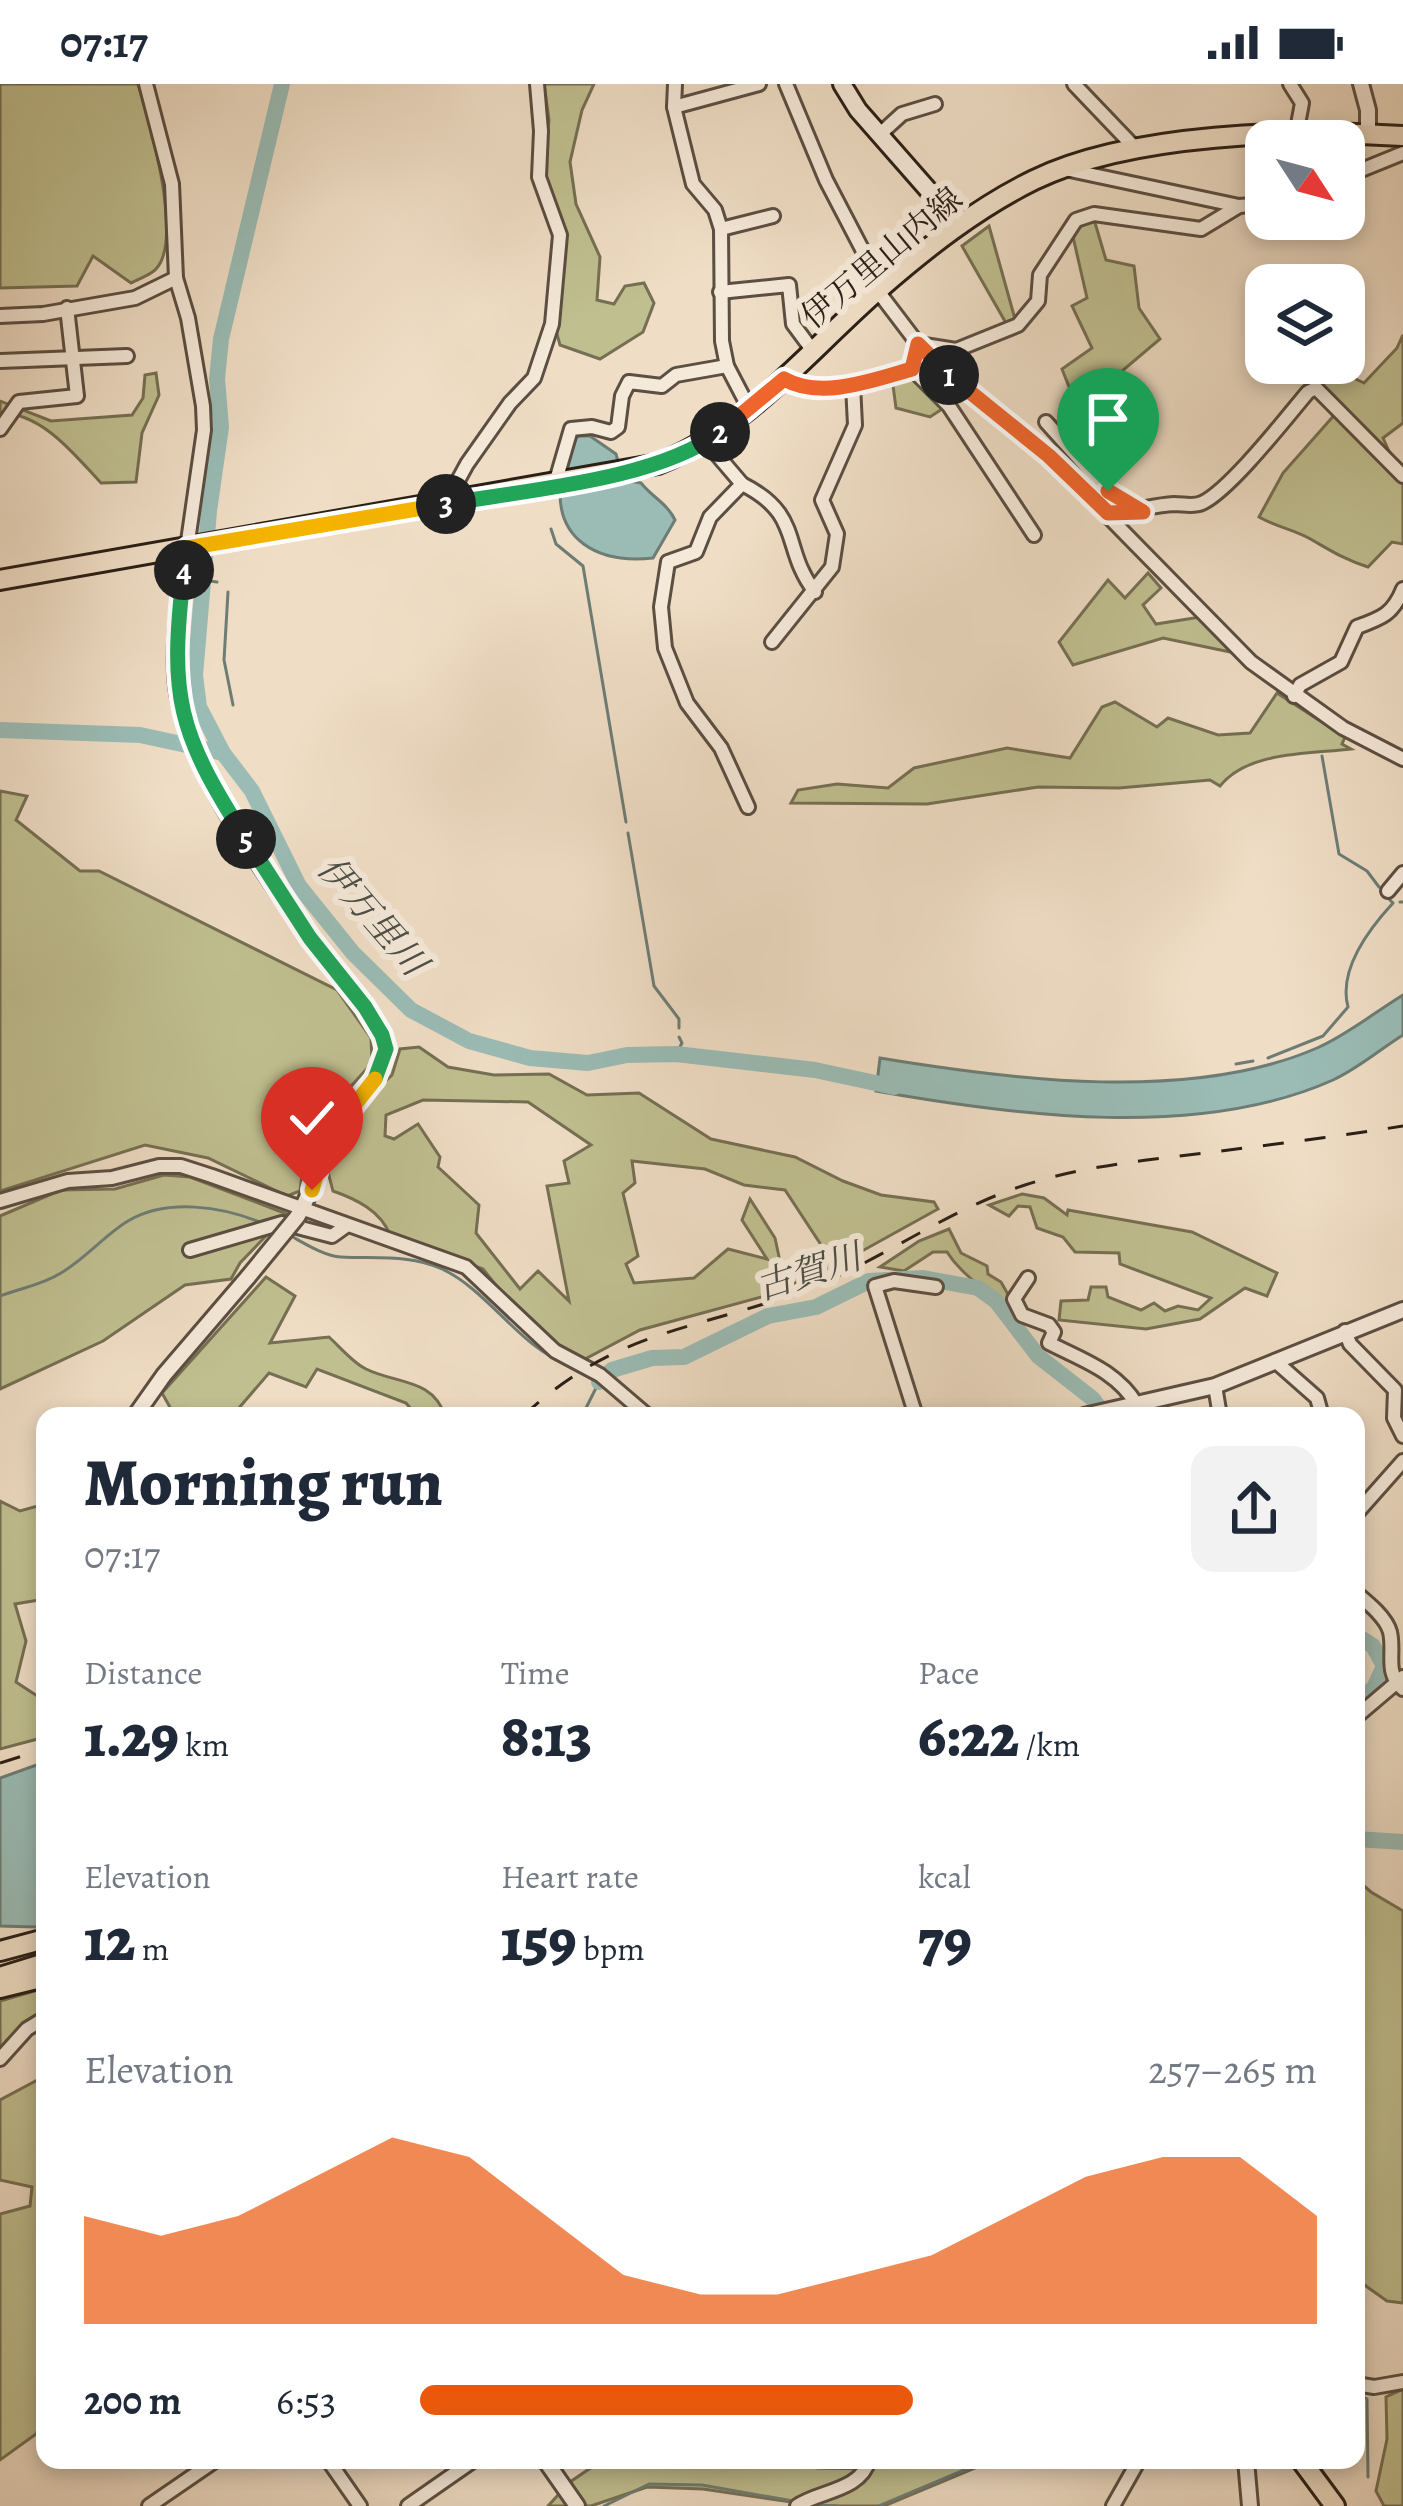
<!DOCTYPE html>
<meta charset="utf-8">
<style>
body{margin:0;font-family:Alegreya,"Noto Serif JP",serif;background:#f2f2f3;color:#1f2937;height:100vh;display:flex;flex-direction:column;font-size:45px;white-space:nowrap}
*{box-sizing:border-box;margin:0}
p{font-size:39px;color:#747a83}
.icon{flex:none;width:66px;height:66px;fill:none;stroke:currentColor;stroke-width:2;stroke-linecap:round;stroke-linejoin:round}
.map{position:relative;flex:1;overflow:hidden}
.drawer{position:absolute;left:36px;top:1323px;width:1329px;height:1062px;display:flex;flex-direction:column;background:#fff;border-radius:24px;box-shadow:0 6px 18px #0003}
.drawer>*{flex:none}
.needle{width:78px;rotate:126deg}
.fabs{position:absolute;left:1245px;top:36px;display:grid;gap:24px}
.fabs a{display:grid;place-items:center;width:120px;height:120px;border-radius:24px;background:#fff;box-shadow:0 6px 18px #0003;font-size:60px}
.pin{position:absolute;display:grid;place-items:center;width:102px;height:102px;color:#fff;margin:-123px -51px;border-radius:50% 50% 50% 0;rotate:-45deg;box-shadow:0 0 12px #0007}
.pin .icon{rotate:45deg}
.km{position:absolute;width:60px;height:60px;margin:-30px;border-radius:50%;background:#222;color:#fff;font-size:33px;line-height:60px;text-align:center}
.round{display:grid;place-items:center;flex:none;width:126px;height:126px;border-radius:24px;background:#f2f2f3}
.overview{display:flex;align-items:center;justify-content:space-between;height:204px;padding:0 48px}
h1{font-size:66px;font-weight:800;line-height:90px}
.metrics{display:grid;grid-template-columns:repeat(3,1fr);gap:18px;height:204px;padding:12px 48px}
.metrics div{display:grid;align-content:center}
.metrics b{font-size:60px;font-weight:800}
.metrics small{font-size:33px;font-weight:400}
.metrics p{font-size:33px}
.chart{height:336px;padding:24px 48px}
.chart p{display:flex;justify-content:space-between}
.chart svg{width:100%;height:216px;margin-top:12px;fill:#ea580c;opacity:.7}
ul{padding:0 48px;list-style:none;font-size:39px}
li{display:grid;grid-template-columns:192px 144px 1fr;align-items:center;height:90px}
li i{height:30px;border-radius:15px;background:#ea580c}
.status{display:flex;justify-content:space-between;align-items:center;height:84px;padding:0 60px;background:#fff;direction:ltr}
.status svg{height:33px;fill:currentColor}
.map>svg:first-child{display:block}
.green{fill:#c0bf90;stroke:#756f53;stroke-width:3;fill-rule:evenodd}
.water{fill:#9abcb5;stroke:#6d7d75;stroke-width:3}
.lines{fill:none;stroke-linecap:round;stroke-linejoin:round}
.stream{stroke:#6d7d75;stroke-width:3}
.river{stroke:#9abcb5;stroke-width:16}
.minor-casing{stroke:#5b4e42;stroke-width:18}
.tertiary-casing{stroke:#5b4e42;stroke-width:20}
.secondary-casing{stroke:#2a1f16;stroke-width:22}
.primary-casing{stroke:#2a1f16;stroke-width:24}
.trunk-casing{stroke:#2a1f16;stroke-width:24}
.minor{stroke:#f5e9d9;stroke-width:12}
.tertiary{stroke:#f5e9d9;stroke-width:14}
.secondary{stroke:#f5e9d9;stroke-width:16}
.primary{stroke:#efddc5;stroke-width:18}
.trunk{stroke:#efddc5;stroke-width:18}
.rail{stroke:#2a1f16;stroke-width:3;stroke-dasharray:21 21;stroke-linecap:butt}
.tertiary-bridge-casing{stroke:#5b4e42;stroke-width:20;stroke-linecap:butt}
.tertiary-bridge{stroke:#f5e9d9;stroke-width:14}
.split-1-casing{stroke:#fff;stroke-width:24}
.split-2-casing{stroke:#fff;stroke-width:24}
.split-3-casing{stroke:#fff;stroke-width:24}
.split-4-casing{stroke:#fff;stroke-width:24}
.split-5-casing{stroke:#fff;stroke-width:24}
.split-6-casing{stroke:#fff;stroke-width:24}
.split-7-casing{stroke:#fff;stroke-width:24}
.split-1{stroke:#f0652b;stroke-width:15}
.split-2{stroke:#f0652b;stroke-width:15}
.split-3{stroke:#22a559;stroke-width:15}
.split-4{stroke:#f5b400;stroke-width:15}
.split-5{stroke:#22a559;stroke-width:15}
.split-6{stroke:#22a559;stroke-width:15}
.split-7{stroke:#f5b400;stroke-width:15}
.labels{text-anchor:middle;stroke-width:12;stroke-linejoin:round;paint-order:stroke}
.street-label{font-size:33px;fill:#2a1f16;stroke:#f5e9d9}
.water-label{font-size:36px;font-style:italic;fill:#4c4e46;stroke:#f5e9d9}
</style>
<div class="status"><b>07:17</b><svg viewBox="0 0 49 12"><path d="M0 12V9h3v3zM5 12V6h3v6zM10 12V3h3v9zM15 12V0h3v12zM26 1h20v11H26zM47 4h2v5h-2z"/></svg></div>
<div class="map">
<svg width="1403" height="2422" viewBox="0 0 1403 2422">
<rect width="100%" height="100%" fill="#efddc5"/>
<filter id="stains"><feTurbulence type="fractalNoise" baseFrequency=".00167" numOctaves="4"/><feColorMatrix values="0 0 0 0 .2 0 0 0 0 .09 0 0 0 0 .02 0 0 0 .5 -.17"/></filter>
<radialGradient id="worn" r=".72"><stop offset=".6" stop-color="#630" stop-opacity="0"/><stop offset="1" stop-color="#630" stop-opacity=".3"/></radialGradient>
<g class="green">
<path d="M0 0H138C149 36 184 155 156 185 151 191 138 195 131 199L93 172 77 202 0 204Z"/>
<polygon points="544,0 594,0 582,26 570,78 576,120 600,173 597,216 614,220 625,202 644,199 654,219 643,248 600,275 560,261 555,243 565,150 543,86 549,36"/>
<polygon points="1093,132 1106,176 1134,182 1139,224 1160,255 1090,314 1079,328 1062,285 1092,264 1072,222 1087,214 1071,144"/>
<polygon points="989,142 1015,235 1006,239 962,162"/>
<path d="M1403 251V339L1383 354 1403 398V460L1392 458 1368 483C1346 476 1333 468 1314 457 1297 446 1276 443 1259 433L1283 389 1337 328 1298 285 1302 279H1322L1364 299 1397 264Z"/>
<polygon points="921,270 965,310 930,333 896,324 892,294"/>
<path d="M156 289 159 311 142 349 136 398 101 399C73 369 44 331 0 328V317L51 337 132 331 143 314 145 291Z"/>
<polygon points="1148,489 1161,504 1143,521 1156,540 1200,533 1235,569 1163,554 1073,581 1059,558 1108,496 1125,514"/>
<path d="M1277 609 1345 653 1342 660 1351 665C1309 670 1248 667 1220 702L1210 696 1119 704 1038 703 927 720 791 719 798 706 837 700 888 704 914 684 1007 664 1070 674 1102 623 1115 618 1157 643 1168 634 1218 651 1250 649Z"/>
<polygon points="0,707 27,712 16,736 80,787 99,787 337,906 371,954 372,979 307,1051 300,1107 287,1112 208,1074 145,1061 0,1107"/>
<path d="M419 963 448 983 494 991 549 990 587 1011 639 1009 711 1055 795 1073 843 1097 881 1111 934 1118 938 1125 835 1182 765 1212 640 1246 585 1275 557 1260 514 1224 483 1185 390 1151C381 1127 356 1115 333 1107L325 1077 350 1031 392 991 400 965ZM423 1016 528 1018 591 1061 564 1077 569 1099 547 1102 569 1217 538 1187 520 1205 476 1149 479 1121 438 1083 440 1073 418 1040 394 1055 385 1052 386 1031ZM632 1077 705 1085 744 1101 785 1106 827 1170 789 1190 774 1180 781 1182 775 1154 750 1115 742 1136 767 1175 728 1165 694 1194 634 1199 626 1180 638 1172 623 1109 635 1099Z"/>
<polygon points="164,1091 190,1093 287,1130 240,1179 231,1195 185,1201 103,1257 0,1305 0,1132 61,1106 115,1105"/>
<polygon points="1022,1110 1044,1114 1067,1131 1068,1126 1192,1148 1277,1189 1267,1212 1245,1204 1200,1235 1146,1245 1059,1236 1061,1217 1088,1216 1091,1203 1106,1203 1108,1213 1141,1226 1154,1219 1165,1227 1178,1222 1198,1226 1211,1214 1120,1180 1119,1169 1075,1168 1063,1153 1037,1144 1030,1123 1018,1122 1009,1132 989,1121"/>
<path d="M949 1145 961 1169 987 1182 988 1190 1001 1198 1022 1235 1010 1233C991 1206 964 1195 947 1168H933L904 1187 880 1183 919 1157Z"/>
<path d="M266 1193 295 1212 270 1259 329 1253C340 1263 353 1279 366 1285 396 1300 433 1294 445 1332H417L406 1319 317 1285 306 1303 269 1289 232 1332H168L171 1325 162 1309Z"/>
<polygon points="0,1417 20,1427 45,1420 45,1515 15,1520 26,1557 16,1598 45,1617 45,1653 0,1665"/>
<polygon points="1356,1795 1371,1808 1403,1827 1403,2219 1387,2217 1356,2195"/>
<polygon points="45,1904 45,1928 21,1943 0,1965 0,1917"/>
<polygon points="45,1992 45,2299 39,2308 45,2332 36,2350 0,2376 0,2130 30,2122 32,2103 0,2096 0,2016"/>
<polygon points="1403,2305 1403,2422 1384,2422 1376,2407 1387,2355 1386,2313"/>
<polygon points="617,2376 798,2376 817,2384 872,2385 891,2376 994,2376 884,2422 819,2422 703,2405 647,2403 591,2422 548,2422 570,2398 598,2379 606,2382"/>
</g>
<g class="water">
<path d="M578 352H590L616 370 623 396 641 399C652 413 667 419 675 436L653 474C598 480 553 456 561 396 563 381 568 363 578 352Z"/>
<path d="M1403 911V951C1379 966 1359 984 1333 996 1199 1056 1017 1032 876 1007L880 974C1013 996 1191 1019 1317 964 1347 951 1375 928 1403 911Z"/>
<polygon points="45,1678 45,1838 35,1843 0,1842 0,1694"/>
</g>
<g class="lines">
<g class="stream">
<polyline points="551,445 556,460 583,482 626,738"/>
<polyline points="203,496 217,498"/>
<polyline points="228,508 224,576 233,621"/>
<polyline points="1322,672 1339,770 1367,787 1379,803"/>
<polyline points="628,749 654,902 679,935 679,944"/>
<polyline points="1400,818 1403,818"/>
<polyline points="676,970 682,959 679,953"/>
<path d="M1268 974 1323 952 1348 923C1338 886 1369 845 1393 819L1386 812"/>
<polyline points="1236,980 1253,977"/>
<path d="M289 1151C304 1159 324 1172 341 1173 375 1175 410 1170 442 1185 489 1207 520 1264 569 1281"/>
<path d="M0 1212C21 1204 42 1201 61 1189 86 1174 106 1150 128 1137 167 1114 223 1122 264 1140"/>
<polyline points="582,1332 599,1298 593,1294"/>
<polyline points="1356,2309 1367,2315 1368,2393"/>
<polyline points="814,2421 837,2422"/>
<polyline points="604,2422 649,2400 702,2401 793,2417"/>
<polyline points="879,2422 988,2376"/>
</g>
<g class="river">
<polyline points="282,0 221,255 217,295 221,343 209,427 195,591 199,623 223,669 252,707 299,802 353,869 411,926 469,957 530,974 588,979 627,971 676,970 815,986 894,1003"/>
<polyline points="0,646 140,651 223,669"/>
<polyline points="599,1298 612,1286 652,1274 684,1273 768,1232 816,1223 869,1197 923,1194 978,1204 996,1217 1038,1272 1093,1315 1105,1332"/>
<polyline points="1356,1551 1373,1562 1384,1582 1374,1604 1356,1618"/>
<polyline points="1356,1755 1403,1758"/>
</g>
<g class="minor-casing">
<g id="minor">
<polyline points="146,0 172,100 176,194 188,234 203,322 204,346 187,464"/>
<polyline points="786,0 826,96 874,188 877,206 918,260 948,291 1049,372 1251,578 1343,644 1403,675"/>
<polyline points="1074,0 1137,66"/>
<polyline points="1290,0 1302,19 1296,51"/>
<polyline points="674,23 675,0"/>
<polyline points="879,51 902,30 935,20"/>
<polyline points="1065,85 1239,122 1266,120"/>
<polyline points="1344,93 1403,69"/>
<polyline points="721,145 773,132"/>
<polyline points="720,208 789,201 793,240 813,267"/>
<polyline points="0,232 43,230 135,214 176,194"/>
<polyline points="918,260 956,266 1018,241 1038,217 1040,191 1076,136 1094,130 1201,145 1239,122"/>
<polyline points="918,260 912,285 949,322 1034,451"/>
<polyline points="0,277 127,272"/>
<path d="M783 295C821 316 873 296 912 285"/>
<polyline points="750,326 727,282 722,257 721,145 715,126 693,100 674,23 759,0"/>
<polyline points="1046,338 1108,407 1142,427"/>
<polyline points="0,345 19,318 77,312 67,224"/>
<polyline points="707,359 742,400 710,433 696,468 668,478 661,523 665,564 687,619 721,664 748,723"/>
<polyline points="555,400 571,345 592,343 611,348 618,343 622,312 629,298 662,302 676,291 727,282"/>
<path d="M742 400C804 431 781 464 815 508"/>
<polyline points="454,418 455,402 467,380 510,319 534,294 552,240 560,151 539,93 541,47 537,0"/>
<path d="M1108 429C1131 429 1152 421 1174 420 1184 420 1193 423 1202 419 1230 406 1286 334 1308 308L1316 304 1403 392"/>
<polyline points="772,558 832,483 837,450 822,416 855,341 853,301"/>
<path d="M1294 612 1300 601 1341 578 1357 543C1382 534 1393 530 1403 505"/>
<polyline points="1388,807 1403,789"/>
<polyline points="0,1117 68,1097 112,1094 159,1082 181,1082 212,1092 466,1183 555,1267 600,1291 648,1332"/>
<polyline points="190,1166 282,1139 332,1152 346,1142"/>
<path d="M1028 1194 1014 1215 1022 1231 1049 1241 1054 1248 1049 1259C1082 1276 1117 1287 1137 1321"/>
<polyline points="1345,1247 1350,1260 1395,1306 1394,1334 1403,1352"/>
<polyline points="1275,1277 1317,1314 1322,1332"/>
<polyline points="1215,1302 1220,1332"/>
<polyline points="916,1332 875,1202 894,1197 936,1203"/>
<polyline points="1356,1430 1403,1377"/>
<path d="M1356 1509C1367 1518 1386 1533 1390 1548 1395 1570 1384 1588 1403 1605"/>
<polyline points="1356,1633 1403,1593"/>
<polyline points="0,1975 27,1945 45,1934"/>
<polyline points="1356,2300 1374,2303 1403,2298"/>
<polyline points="328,2376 360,2422"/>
<polyline points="149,2422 216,2376"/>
<polyline points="408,2422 474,2376"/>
<path d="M797 2422C818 2407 861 2407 869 2376"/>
<polyline points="1113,2422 1139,2376"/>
</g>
</g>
<g class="tertiary-casing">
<g id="tertiary">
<polyline points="1361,0 1368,26 1368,49"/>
<path d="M187 464C181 510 172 556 177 602 187 683 261 784 309 852 334 889 374 920 386 965 379 1001 347 1021 329 1053 315 1078 314 1108 297 1133"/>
<polyline points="135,1332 164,1291 248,1193"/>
<polyline points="1084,1332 1215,1302 1403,1226"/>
<polyline points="545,2376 577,2422"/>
<polyline points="1246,2376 1250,2422"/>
</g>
</g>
<g class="secondary-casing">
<polyline id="secondary" points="842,0 858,26 958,140"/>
</g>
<g class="primary-casing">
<path id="primary" d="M0 496 658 380C749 343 805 270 878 206 926 164 977 124 1034 96 1131 49 1296 45 1403 52"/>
</g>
<g class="trunk-casing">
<g id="trunk">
<polyline points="0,1867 45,1855"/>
<polyline points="0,1893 45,1879"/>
<polyline points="0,1904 45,1893"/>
<polyline points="1301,2376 1335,2422"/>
</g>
</g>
<use href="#minor" class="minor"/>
<use href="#tertiary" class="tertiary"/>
<use href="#secondary" class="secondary"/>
<use href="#primary" class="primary"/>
<use href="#trunk" class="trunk"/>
<g class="rail">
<path d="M523 1332C614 1248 685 1248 794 1210 875 1182 943 1127 1025 1101 1086 1081 1150 1076 1213 1068 1276 1060 1340 1052 1403 1042"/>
<polyline points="0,1679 45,1665"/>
</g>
<g class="tertiary-bridge-casing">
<polyline id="tertiary-bridge" points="248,1193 297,1133"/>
</g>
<use href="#tertiary-bridge" class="tertiary-bridge"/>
</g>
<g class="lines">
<g class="split-1-casing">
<polyline id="split-1" points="949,291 1049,372 1108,429 1143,428 1108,407"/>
</g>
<g class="split-2-casing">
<path id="split-2" d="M720 348 784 295C821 316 873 296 912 285L918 260 949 291"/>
</g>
<g class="split-3-casing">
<path id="split-3" d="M446 420C526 406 657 396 720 348"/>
</g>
<g class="split-4-casing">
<polyline id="split-4" points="184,486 187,464 446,420"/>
</g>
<g class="split-5-casing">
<path id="split-5" d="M184 486C169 613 177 647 246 755"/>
</g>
<g class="split-6-casing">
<polyline id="split-6" points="246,755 310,854 365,923 382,951 386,965 375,995"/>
</g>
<g class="split-7-casing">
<polyline id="split-7" points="312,1106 326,1057 375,995"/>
</g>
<use href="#split-1" class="split-1"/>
<use href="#split-2" class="split-2"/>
<use href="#split-3" class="split-3"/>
<use href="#split-4" class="split-4"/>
<use href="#split-5" class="split-5"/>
<use href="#split-6" class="split-6"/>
<use href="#split-7" class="split-7"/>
</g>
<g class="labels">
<g class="street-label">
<text transform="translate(881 173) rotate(-40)" y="12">伊万里山内線</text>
</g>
<g class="water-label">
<text transform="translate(373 831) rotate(49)" y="13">伊万里川</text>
<text transform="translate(808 1187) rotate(-18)" y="13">古賀川</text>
</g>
</g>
<rect width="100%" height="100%" filter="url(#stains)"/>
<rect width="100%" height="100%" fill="url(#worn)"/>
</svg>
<div class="fabs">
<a><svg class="needle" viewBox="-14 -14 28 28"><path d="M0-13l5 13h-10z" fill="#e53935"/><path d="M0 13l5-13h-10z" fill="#747a83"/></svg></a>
<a><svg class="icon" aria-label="layers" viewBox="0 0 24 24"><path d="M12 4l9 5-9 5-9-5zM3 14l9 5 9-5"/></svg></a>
</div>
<div class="pin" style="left:1108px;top:407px;background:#1e9e55"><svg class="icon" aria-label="arrive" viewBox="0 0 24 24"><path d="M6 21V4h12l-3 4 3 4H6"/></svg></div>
<div class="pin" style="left:312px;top:1106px;background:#d93025"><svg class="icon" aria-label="check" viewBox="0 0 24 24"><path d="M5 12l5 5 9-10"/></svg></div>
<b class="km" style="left:949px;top:291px">1</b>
<b class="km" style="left:720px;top:348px">2</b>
<b class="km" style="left:446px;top:420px">3</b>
<b class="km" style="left:184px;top:486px">4</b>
<b class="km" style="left:246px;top:755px">5</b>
<section class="drawer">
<div class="overview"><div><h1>Morning run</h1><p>07:17</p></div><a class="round"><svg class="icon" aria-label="share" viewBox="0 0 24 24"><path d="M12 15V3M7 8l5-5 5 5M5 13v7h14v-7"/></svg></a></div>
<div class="metrics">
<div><p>Distance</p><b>1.29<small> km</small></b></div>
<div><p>Time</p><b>8:13</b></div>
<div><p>Pace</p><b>6:22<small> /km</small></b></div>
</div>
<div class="metrics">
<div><p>Elevation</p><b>12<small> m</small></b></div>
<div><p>Heart rate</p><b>159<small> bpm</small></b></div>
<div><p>kcal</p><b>79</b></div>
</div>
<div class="chart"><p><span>Elevation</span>257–265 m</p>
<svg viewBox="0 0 160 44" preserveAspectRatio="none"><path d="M0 44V22L10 26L20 22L30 14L40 6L50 10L60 22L70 34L80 38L90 38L100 34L110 30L120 22L130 14L140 10L150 10L160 22V44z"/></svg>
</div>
<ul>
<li><b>200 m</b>6:53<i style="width:55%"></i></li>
</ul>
</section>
</div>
